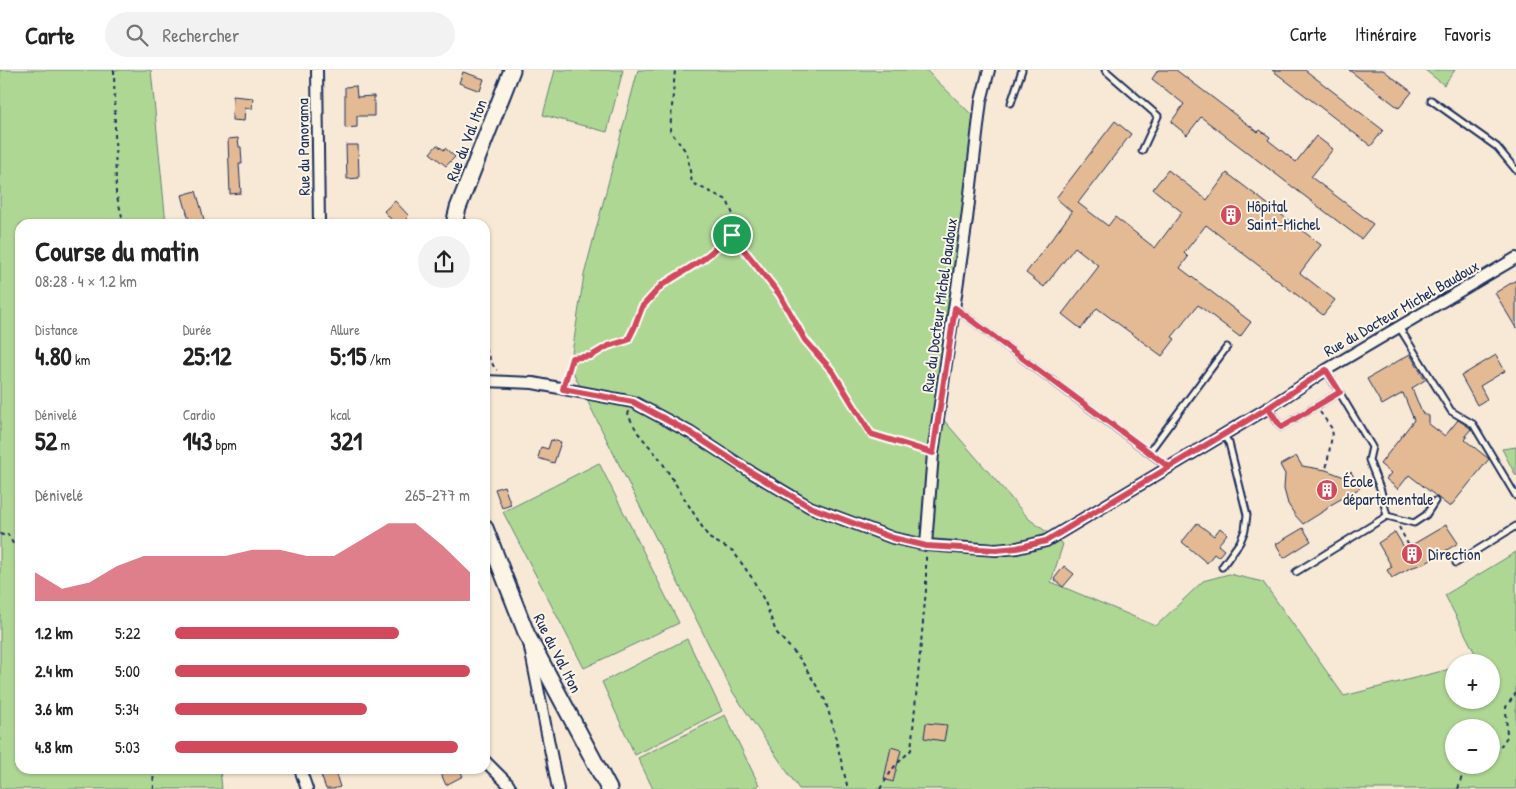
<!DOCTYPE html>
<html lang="fr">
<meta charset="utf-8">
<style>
body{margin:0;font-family:"Patrick Hand",sans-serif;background:#f2f2f2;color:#222;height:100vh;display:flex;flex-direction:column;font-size:19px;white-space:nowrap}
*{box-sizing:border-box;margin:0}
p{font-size:16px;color:#767676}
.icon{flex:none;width:28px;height:28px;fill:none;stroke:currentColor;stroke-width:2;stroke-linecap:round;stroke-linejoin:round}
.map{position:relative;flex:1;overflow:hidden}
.sheet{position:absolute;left:15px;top:149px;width:475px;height:555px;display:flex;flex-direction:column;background:#fff;border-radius:15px;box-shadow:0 1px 4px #0004}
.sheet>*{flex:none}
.controls{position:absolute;left:1445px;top:584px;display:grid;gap:10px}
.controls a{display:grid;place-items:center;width:55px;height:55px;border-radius:50%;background:#fff;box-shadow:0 1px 4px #0004;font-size:25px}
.pin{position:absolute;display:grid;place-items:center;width:42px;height:42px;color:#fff;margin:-21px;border:2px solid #fff;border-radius:50%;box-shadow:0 1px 5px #0007}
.round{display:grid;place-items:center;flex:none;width:52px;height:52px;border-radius:26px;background:#f2f2f2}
.overview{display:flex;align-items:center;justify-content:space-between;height:85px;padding:0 20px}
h1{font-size:28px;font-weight:700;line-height:38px}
.metrics{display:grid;grid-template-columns:repeat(3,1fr);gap:8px;height:85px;padding:5px 20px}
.metrics div{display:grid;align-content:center}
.metrics b{font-size:25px;font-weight:700}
.metrics small{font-size:14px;font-weight:400}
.metrics p{font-size:14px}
.chart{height:140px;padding:10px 20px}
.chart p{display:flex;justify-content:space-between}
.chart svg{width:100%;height:90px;margin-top:5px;fill:#d1495b;opacity:.7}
ul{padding:0 20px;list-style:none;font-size:16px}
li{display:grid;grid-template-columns:80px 60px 1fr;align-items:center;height:38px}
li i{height:12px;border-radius:6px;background:#d1495b}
header{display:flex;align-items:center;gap:30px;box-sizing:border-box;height:70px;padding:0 25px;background:#fff;border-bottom:1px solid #e0e0e0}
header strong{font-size:24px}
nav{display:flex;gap:28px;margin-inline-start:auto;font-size:18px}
.search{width:350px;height:45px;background:#f2f2f2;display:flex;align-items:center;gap:12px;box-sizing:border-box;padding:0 18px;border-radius:28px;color:#767676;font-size:19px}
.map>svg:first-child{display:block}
.green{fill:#afd794;stroke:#658379;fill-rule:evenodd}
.building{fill:#e4ba94;stroke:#1b2f5e}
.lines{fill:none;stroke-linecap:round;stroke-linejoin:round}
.lane-casing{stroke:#1b2f5e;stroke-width:9}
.street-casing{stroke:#1b2f5e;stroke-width:14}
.secondary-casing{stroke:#1b2f5e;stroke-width:19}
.path{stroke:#1b2f5e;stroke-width:2;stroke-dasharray:4 4;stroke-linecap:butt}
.lane{stroke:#fcf5e5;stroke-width:5}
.street{stroke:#fcf5e5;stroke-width:10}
.secondary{stroke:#fcf5e5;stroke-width:15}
.route-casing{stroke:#fff;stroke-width:10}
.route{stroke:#d1495b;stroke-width:6}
.labels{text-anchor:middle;stroke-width:4;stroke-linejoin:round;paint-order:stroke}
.street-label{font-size:16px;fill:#1b2f5e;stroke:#fcf5e5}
.poi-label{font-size:16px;fill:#1b2f5e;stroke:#fcf5e5;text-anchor:start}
</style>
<header>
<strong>Carte</strong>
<div class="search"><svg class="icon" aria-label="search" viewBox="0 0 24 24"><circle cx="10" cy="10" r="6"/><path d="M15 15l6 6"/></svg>Rechercher</div>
<nav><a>Carte</a><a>Itinéraire</a><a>Favoris</a></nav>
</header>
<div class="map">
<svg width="1516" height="719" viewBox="0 0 1516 719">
<rect width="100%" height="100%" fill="#f7e9d5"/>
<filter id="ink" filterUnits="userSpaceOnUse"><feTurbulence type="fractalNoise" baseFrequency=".02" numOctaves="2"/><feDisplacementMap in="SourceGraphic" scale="10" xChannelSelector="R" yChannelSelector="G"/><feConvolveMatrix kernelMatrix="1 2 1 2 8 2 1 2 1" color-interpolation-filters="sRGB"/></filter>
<g filter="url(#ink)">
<g class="green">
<polygon points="0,0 151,0 166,154 20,154 20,699 220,699 222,719 0,719"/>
<polygon points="555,0 623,0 607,62 543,45"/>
<path d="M638 0H926L973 46 942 348 1029 449 1063 474 1051 512 1156 556 1203 511 1229 504 1263 512 1344 626 1454 598V630H1491V592H1476L1479 591 1445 525 1516 482V719H799L732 621 570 296 584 205ZM1454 658H1491V695H1454Z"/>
<polygon points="1425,0 1455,0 1444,15"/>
<polygon points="1516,377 1516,406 1502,379"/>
<polygon points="599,393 679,553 584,598 503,442"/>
<polygon points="687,569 722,641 635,685 602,612"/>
<polygon points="725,645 759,715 750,719 653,719 638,688"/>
</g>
<g class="building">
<polygon points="1158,0 1176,0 1258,62 1260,60 1270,67 1268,70 1296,92 1316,66 1333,79 1311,107 1373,154 1361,169 1201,47 1187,65 1171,52 1184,34 1152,9"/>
<polygon points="1272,0 1305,0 1383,60 1371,76"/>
<polygon points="1349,0 1383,0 1412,22 1399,38"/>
<polygon points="463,2 484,9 480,21 459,13"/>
<polygon points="356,16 357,27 374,26 374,46 357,46 357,57 345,58 345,17"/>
<polygon points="233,26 253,28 252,39 245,38 244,51 232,50"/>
<polygon points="1115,51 1131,64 1078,133 1108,156 1115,147 1155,178 1182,142 1153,119 1168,100 1207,130 1227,103 1321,175 1300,203 1335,230 1323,245 1206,155 1184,183 1188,187 1180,198 1251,252 1240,267 1198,235 1172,267 1175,269 1162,286 1097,238 1081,259 1062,244 1099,196 1075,177 1044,217 1026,203 1072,142 1056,128"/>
<polygon points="238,68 239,77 241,77 242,94 239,94 241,123 230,124 228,69"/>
<polygon points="346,75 358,75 359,108 347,109"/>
<polygon points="437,75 444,80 445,78 455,87 446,96 430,83"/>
<polygon points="196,121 201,138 205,154 190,154 182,125"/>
<polygon points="395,131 409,146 401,154 395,154 384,141"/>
<polygon points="1516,210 1516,258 1495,223"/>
<polygon points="1410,284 1425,310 1412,318 1422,343 1429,346 1429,354 1445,366 1458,350 1466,355 1471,359 1465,366 1467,367 1465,370 1489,389 1450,437 1409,405 1398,419 1386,409 1391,403 1380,394 1414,350 1403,323 1382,335 1367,309"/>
<polygon points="1496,285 1505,301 1480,316 1487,329 1477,335 1461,306"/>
<polygon points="551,370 561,372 554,393 538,388 541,377 548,379"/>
<polygon points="1296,386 1302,396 1326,400 1344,407 1351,402 1360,418 1327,437 1327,439 1303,454 1295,445 1288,434 1284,419 1285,404 1280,395"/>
<polygon points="504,416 511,435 502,438 495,419"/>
<polygon points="1197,453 1214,466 1220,458 1227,464 1218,475 1224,480 1218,487 1214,484 1207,493 1182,472"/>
<polygon points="1446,455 1458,473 1426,493 1410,498 1392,508 1387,500 1392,497 1378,473 1395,462 1405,479"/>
<polygon points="1303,458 1311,471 1284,488 1276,474"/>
<polygon points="1064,496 1074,504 1063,517 1054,509"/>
<polygon points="926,653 947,655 944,671 924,668"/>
<polygon points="891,677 901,680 893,712 884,709"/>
<polygon points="450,699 459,699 463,706 446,715 441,704"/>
<polygon points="335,701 340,717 333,719 326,719 321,705"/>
</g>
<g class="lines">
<g class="lane-casing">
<g id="lane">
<polyline points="1105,0 1158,46 1142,81"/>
<polyline points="1431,30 1497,77 1516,100"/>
<polyline points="1011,33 1022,0"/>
<polyline points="955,238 1168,397"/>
<polyline points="1399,257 1451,341 1473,354 1516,426"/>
<polyline points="1268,338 1281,357 1340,322"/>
<polyline points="1149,382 1227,277"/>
<polyline points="1387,446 1414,453 1426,445 1435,431"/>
<polyline points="1456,493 1516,456"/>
<polyline points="1222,497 1240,472 1245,460 1247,445 1229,373 1223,365"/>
<polyline points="1296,502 1387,446 1381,421 1369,390 1372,377 1326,300"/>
</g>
</g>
<g class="street-casing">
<g id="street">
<polyline points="317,0 319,154"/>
<polyline points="485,311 533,313 633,332 691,363 751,402 810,437 893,468 926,475 996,480 1017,478 1046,471 1268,338 1326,300 1516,188"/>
<polyline points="926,475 933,383 967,149 981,31 989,0"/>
<polyline points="530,578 558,719"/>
<polyline points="485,691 508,714 511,719"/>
<polyline points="300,699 307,719"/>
</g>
</g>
<g class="secondary-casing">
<g id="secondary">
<polyline points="454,154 458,138 512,0"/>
<polyline points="485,458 527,565 609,719"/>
</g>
</g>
<g class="path">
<polyline points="114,0 116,123 124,154"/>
<polyline points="732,165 780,225 805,270 833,302 871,364 923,380"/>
<polyline points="485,279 495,299 497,300"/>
<polyline points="565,309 572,288 591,286 608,276 628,270 634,258 642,237 662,215 702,190 732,165 736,152 727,130 692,113 687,83 670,61 675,0"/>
<polyline points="629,341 628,345 638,363 660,389 709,468 733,481 752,508 765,532 776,562 801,590 825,630 832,653 848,719"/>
<polyline points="1320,342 1333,360 1326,400"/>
<polyline points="1399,457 1410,478"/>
<polyline points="0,464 3,465 7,463 14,475 20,469"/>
<polyline points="1491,690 1507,667 1506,637 1516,623"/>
<polyline points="153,699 154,719"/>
<polyline points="880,719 894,697 911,680 926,520 926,485"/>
<polyline points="1458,719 1462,706 1483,695"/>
</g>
<use href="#lane" class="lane"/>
<use href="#street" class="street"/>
<use href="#secondary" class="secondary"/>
</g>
</g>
<g class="lines" filter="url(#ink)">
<g class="route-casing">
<polyline id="route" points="732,165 702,190 662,215 642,237 634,258 628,270 608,276 591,286 572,288 563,319 633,332 691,363 751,402 810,437 893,468 926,476 996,480 1017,478 1046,471 1268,338 1281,357 1340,322 1326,300 1268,338 1169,397 955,238 933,383 871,364 833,302 805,270 780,225 732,165"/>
</g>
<use href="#route" class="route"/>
</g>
<defs>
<g id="building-disc" transform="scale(1.125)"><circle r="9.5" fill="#d1495b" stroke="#fcf5e5"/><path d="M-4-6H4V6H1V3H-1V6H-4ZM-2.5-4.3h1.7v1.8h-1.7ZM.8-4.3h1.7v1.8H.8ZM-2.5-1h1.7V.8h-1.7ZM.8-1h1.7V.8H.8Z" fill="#fff"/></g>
</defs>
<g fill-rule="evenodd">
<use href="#building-disc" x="1231" y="145"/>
<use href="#building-disc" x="1327" y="420"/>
<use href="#building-disc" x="1412" y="484"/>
</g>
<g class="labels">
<g class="street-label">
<text transform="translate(466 70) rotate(-69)" y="6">Rue du Val Iton</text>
<text transform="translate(303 77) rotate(-91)" y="6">Rue du Panorama</text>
<text transform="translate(939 235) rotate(-82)" y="6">Rue du Docteur Michel Baudoux</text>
<text transform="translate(1401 238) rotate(-30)" y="6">Rue du Docteur Michel Baudoux</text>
<text transform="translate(558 583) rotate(63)" y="6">Rue du Val Iton</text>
</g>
<g class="poi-label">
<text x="1247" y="142">Hôpital<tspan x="1247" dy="18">Saint-Michel</tspan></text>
<text x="1343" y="417">École<tspan x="1343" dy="18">départementale</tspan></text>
<text x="1428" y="490">Direction</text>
</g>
</g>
</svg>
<div class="controls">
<a>+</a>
<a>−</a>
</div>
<div class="pin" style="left:732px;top:165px;background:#1e9e55"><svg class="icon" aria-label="arrive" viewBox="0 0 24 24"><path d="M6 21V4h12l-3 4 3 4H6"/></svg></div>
<section class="sheet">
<div class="overview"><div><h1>Course du matin</h1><p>08:28 · 4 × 1.2 km</p></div><a class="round"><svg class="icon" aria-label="share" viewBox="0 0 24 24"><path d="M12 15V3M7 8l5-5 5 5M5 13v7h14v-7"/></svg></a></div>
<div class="metrics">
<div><p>Distance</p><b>4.80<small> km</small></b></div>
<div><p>Durée</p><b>25:12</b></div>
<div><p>Allure</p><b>5:15<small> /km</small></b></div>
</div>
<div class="metrics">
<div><p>Dénivelé</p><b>52<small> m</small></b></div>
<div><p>Cardio</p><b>143<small> bpm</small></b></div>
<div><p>kcal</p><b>321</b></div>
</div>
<div class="chart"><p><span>Dénivelé</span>265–277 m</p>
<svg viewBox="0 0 160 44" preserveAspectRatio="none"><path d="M0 44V30L10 38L20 35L30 27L40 22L50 22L60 22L70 22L80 19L90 19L100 22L110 22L120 14L130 6L140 6L150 17L160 30V44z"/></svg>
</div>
<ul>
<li><b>1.2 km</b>5:22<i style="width:76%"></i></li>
<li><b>2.4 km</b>5:00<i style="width:100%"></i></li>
<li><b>3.6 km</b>5:34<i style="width:65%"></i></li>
<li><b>4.8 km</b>5:03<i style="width:96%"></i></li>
</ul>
</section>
</div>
